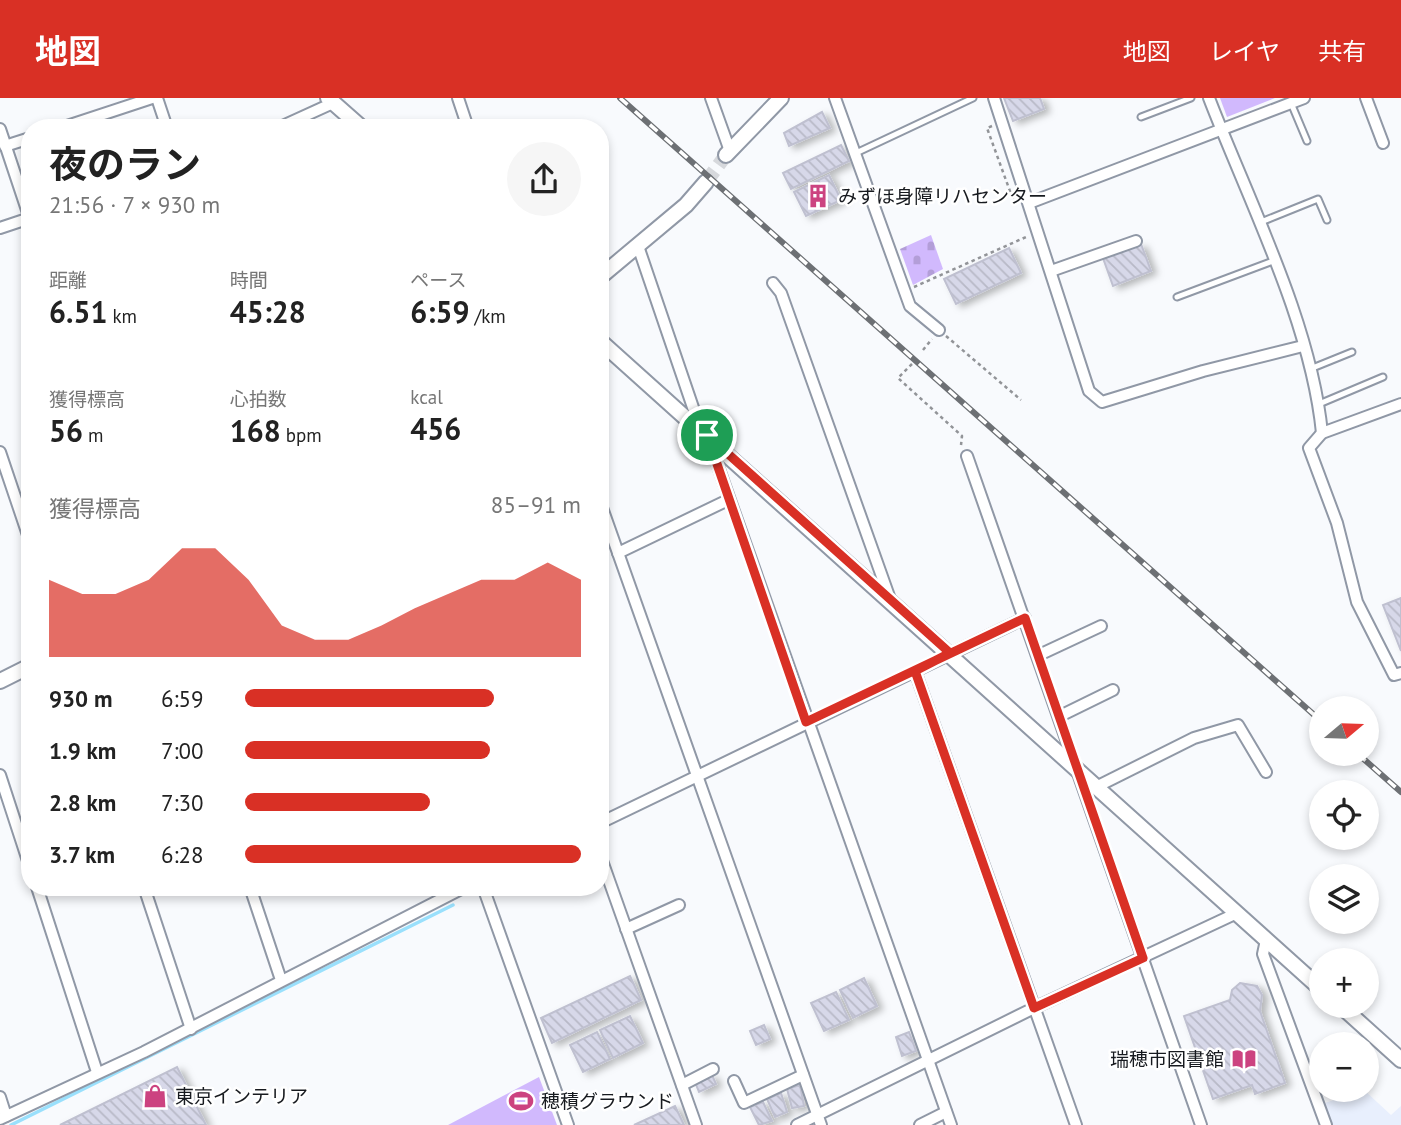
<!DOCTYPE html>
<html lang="ja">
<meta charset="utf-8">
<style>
body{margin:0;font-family:"PT Sans","Noto Sans JP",sans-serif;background:#f6f6f6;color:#222;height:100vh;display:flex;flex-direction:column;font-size:26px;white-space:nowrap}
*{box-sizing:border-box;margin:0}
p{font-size:23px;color:#767676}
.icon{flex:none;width:38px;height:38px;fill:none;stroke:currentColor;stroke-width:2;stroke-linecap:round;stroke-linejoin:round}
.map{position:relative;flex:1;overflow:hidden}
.drawer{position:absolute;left:21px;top:21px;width:588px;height:777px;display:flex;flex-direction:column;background:#fff;border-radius:28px;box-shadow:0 4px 10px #0003}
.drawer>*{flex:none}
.needle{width:46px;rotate:71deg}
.tools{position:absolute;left:1309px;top:598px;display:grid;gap:14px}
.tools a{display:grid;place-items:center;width:70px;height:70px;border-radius:50%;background:#fff;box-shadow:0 4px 10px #0003;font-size:35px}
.pin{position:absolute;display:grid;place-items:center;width:60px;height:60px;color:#fff;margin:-30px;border:4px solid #fff;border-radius:50%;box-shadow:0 2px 7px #0007}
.round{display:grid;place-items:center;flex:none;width:74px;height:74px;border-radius:37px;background:#f6f6f6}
.overview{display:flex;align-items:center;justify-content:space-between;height:119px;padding:0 28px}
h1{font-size:38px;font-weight:700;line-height:52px}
.figures{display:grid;grid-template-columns:repeat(3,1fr);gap:10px;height:119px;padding:7px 28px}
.figures div{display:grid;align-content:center}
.figures b{font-size:30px;font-weight:700}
.figures small{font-size:19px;font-weight:400}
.figures p{font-size:19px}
.chart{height:196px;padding:14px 28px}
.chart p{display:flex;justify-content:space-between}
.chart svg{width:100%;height:126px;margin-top:7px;fill:#d93025;opacity:.7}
ul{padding:0 28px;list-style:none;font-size:23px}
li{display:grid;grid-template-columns:112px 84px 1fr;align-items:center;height:52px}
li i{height:18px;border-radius:9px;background:#d93025}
header{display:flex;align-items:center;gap:42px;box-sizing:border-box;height:98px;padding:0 35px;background:#d93025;color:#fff}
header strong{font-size:33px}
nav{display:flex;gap:38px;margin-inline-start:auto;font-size:24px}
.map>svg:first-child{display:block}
.built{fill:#e8effd}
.grass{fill:#d1b9fd}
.cemetery{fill:url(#cemetery-stones)}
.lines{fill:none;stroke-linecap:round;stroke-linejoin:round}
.stream{stroke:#9ae0fc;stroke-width:3.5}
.building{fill:url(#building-back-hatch);stroke:#bfc0d0;stroke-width:2;filter:url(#shadow)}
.tertiary-tunnel{stroke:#d6d8dc;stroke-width:14;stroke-dasharray:14 7;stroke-linecap:butt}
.service-casing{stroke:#9098a6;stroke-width:9}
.minor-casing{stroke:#9098a6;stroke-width:14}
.tertiary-casing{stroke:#9098a6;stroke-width:18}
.path{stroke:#929498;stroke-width:2.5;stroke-dasharray:3.5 3.5;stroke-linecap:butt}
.service{stroke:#fff;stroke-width:5}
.minor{stroke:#fff;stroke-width:10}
.tertiary{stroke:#fff;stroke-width:14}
.rail-casing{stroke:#6d7074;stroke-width:6}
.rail{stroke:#fff;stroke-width:3.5;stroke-dasharray:10;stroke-linecap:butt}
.route-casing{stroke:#fff;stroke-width:14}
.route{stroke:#d93025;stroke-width:9}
.labels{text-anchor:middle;stroke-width:5;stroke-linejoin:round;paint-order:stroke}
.poi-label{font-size:19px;fill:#171a1f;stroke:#fff;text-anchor:start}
</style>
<header>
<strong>地図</strong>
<nav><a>地図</a><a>レイヤ</a><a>共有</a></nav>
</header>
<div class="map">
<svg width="1401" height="1027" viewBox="0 0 1401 1027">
<defs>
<pattern id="cemetery-stones" width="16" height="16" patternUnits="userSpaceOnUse" patternTransform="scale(1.75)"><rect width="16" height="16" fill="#d1b9fd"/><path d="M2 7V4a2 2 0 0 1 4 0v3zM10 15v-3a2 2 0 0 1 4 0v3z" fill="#b39ed8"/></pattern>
<pattern id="building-back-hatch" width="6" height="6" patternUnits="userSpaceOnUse" patternTransform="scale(1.75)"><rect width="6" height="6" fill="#d7d8e9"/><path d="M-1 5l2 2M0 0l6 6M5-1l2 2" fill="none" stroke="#b8b9c7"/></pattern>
<filter id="shadow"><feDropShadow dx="5.5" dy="3" stdDeviation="3.5" flood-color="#0004"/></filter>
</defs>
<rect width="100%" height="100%" fill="#f8fafd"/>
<polygon class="built" points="1364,992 1391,1017 1401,1008 1401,1027 1332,1027 1325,1005"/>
<g class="grass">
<polygon points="1220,0 1275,0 1227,19"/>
<polygon points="539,979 557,1027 448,1027"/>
</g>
<polygon class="cemetery" points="931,137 943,171 913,187 900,151"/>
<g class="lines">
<polyline class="stream" points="11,1027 453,807"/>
</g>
<g class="building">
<polygon points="1004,0 1040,0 1044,11 1013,23"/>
<polygon points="822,14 830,30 789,48 784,35"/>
<polygon points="841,47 849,63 791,91 783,75"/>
<polygon points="829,77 841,102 806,118 794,94"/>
<polygon points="1141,146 1151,173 1113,188 1103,160"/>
<polygon points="1009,150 1021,175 956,206 944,181"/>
<polygon points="1401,500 1401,553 1383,507"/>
<polygon points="630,878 641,902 552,945 541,920"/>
<polygon points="864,880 877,908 853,920 840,892"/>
<polygon points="1240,885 1257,888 1262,897 1260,913 1285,985 1255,996 1252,987 1213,1001 1184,918 1230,902 1232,892"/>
<polygon points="836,894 849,922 824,933 811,905"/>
<polygon points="630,918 643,945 613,960 600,932"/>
<polygon points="764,927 770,941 756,947 750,933"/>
<polygon points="597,934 610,961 583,974 570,947"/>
<polygon points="909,934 916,953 902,958 896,939"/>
<polygon points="177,969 206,1027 60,1027"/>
<polygon points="712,977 716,986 699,994 695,984"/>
<polygon points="800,987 804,1008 792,1010 787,991"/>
<polygon points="781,995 787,1014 775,1019 767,1001"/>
<polygon points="763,1004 772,1023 759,1027 750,1009"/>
<polygon points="675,1008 684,1027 634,1027"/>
</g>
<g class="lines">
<polyline class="tertiary-tunnel" points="706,84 726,57"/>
<g class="service-casing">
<g id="service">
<polyline points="1291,5 1307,43"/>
<polyline points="1141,19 1191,0"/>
<polyline points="856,55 973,0"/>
<polyline points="1261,124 1318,101 1327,122"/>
<polyline points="1177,199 1273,163"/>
<polyline points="1310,271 1352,254"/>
<polyline points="1319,306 1383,279"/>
</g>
</g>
<g class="minor-casing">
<g id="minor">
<polyline points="157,0 167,30"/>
<polyline points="458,0 468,30"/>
<polyline points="711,0 730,53"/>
<polyline points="835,0 910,208 939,232"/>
<polyline points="994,0 1089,293 1102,304 1203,273 1303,248"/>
<path d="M1209 0C1249 104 1311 224 1322 335"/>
<polyline points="1366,0 1383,45"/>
<polyline points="61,30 152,0"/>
<polyline points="278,30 333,5"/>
<polyline points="0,31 30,121"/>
<polyline points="5,48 30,40"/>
<polyline points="1029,105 1304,0"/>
<polyline points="0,130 30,120"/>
<polyline points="638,148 701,333"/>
<polyline points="1051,173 1136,143"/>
<polyline points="773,185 781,195 890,501"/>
<polyline points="1401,306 1322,335 1309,350 1337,425 1357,504 1394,577 1401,575"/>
<polyline points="708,340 951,1027"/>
<polyline points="0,354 30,443"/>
<polyline points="967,358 1201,1027"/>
<polyline points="600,404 821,1027"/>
<polyline points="618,455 728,402"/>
<polyline points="1039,557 1101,528"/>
<polyline points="915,573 1076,1027"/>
<polyline points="1060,618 1113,592"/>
<polyline points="0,677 30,769"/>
<polyline points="1096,689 1194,640 1238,627 1266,674"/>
<polyline points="600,725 1025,520"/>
<polyline points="600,757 696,1027"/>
<polyline points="37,789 97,974"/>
<polyline points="144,789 191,931"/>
<polyline points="250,789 281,882"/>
<polyline points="483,789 568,1027"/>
<polyline points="626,831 679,807"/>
<polyline points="1266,842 1263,856 1326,1027"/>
<polyline points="734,983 744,1005 803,977"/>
<polyline points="682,987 713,971"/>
<polyline points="0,999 6,1018"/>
<polyline points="0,1021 144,954 465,789"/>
<polyline points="797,1027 1034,910 1237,815"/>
<polyline points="920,1027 946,1014"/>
</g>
</g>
<g class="tertiary-casing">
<g id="tertiary">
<polyline points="328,0 362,30"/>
<polyline points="726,57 781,0"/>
<polyline points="600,179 686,107 706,84"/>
<polyline points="600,243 1321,891"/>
<polyline points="0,583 30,568"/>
<polyline points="1341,908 1401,962"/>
</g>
</g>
<g class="path">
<polyline points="992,28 987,30 1015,107"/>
<polyline points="914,189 1026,139"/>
<polyline points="946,238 1021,302"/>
<polyline points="923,252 932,241"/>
<polyline points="912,266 898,280 962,338 961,347"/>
</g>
<use href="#service" class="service"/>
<use href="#minor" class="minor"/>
<use href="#tertiary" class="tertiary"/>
<g class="rail-casing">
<g id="rail">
<polyline points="620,0 1321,623"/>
<polyline points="1358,656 1401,694"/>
</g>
</g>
<use href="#rail" class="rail"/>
</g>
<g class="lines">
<g class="route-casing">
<polyline id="route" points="707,337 950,555 915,573 1034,910 1143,860 1025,520 806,624 707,337"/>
</g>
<use href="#route" class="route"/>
</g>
<defs>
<g id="building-bare" transform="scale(1.89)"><path d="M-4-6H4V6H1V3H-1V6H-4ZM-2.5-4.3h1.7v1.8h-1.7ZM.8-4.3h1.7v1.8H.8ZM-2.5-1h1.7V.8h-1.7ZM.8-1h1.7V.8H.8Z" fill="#cc4380" stroke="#fff" stroke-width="2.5" paint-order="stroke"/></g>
<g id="library-bare" transform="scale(1.89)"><path d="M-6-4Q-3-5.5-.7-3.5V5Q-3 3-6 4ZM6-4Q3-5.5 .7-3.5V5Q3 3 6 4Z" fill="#cc4380" stroke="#fff" stroke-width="2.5" paint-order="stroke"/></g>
<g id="shop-bare" transform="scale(1.89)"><path d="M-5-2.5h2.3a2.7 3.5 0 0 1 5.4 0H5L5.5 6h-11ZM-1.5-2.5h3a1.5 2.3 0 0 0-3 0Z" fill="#cc4380" stroke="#fff" stroke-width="2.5" paint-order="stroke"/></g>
<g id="stadium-bare" transform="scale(1.89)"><path d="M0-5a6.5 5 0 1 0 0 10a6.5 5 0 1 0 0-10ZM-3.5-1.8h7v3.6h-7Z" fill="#cc4380" stroke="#fff" stroke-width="2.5" paint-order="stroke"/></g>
</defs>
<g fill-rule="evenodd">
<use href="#building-bare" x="818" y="98"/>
<use href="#library-bare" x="1244" y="961"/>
<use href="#shop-bare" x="155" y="998"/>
<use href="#stadium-bare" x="521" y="1003"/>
</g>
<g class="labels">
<g class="poi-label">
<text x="838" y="105">みずほ身障リハセンター</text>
<text x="1224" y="968" text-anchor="end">瑞穂市図書館</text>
<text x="175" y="1005">東京インテリア</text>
<text x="541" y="1010">穂積グラウンド</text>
</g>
</g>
</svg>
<div class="tools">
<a><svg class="needle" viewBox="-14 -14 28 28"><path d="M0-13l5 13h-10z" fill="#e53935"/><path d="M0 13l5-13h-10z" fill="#767676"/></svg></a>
<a><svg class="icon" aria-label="locate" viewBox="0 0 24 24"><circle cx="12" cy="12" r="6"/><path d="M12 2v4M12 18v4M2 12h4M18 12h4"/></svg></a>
<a><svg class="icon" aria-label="layers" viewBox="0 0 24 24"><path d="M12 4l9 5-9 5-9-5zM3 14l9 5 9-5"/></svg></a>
<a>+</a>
<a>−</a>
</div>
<div class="pin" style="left:707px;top:337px;background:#1e9e55"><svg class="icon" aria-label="arrive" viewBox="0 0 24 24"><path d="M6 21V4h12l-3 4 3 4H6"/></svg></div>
<section class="drawer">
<div class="overview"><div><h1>夜のラン</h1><p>21:56 · 7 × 930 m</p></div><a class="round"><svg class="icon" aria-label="share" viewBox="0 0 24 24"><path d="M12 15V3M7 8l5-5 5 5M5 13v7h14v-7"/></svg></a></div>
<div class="figures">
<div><p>距離</p><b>6.51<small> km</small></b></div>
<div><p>時間</p><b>45:28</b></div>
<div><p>ペース</p><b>6:59<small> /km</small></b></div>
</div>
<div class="figures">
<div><p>獲得標高</p><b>56<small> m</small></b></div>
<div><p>心拍数</p><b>168<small> bpm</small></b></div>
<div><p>kcal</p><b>456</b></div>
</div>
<div class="chart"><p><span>獲得標高</span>85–91 m</p>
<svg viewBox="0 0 160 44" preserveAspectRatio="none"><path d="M0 44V17L10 22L20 22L30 17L40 6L50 6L60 17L70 33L80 38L90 38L100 33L110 27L120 22L130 17L140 17L150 11L160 17V44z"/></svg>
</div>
<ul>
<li><b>930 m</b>6:59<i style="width:74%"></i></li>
<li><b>1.9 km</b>7:00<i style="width:73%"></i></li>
<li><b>2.8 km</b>7:30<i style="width:55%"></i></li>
<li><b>3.7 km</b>6:28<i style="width:100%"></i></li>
</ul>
</section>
</div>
